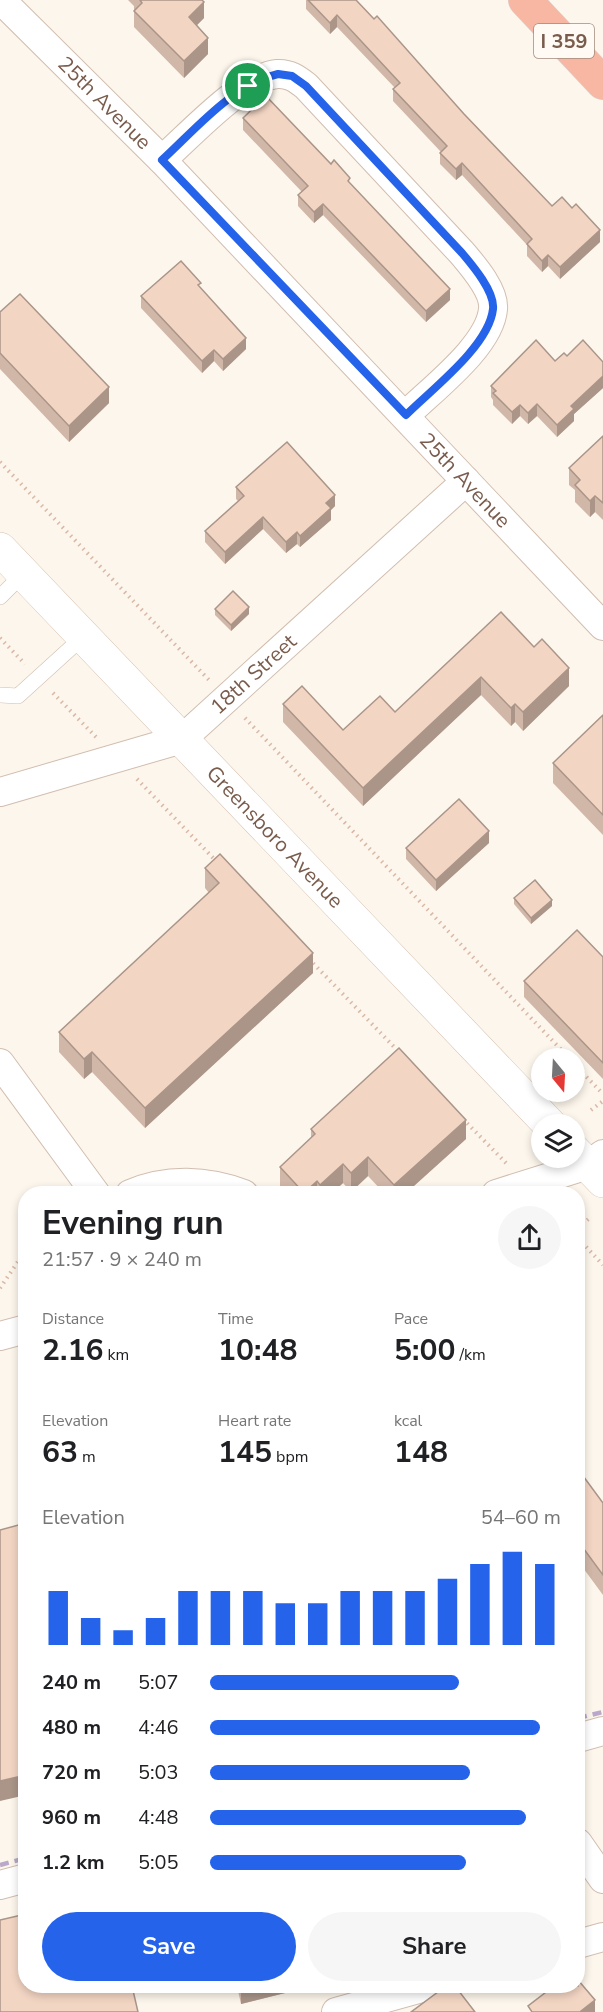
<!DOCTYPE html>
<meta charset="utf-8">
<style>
body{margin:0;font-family:"Nunito Sans",sans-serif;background:#f6f6f6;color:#202124;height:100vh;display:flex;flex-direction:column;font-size:22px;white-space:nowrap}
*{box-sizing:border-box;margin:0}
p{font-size:20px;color:#757577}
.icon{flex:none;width:33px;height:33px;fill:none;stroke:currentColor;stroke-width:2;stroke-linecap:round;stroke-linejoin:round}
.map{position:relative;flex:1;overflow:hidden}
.sheet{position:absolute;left:18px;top:1186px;width:567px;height:807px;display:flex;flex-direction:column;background:#fff;border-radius:24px;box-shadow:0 3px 9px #0003}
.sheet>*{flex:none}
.needle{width:39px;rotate:162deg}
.tools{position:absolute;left:531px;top:1048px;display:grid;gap:12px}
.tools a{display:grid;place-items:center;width:54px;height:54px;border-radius:50%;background:#fff;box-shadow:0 3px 9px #0003;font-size:30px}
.pin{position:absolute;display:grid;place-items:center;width:51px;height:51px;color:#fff;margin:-26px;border:3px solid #fff;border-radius:50%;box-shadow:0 2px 6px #0007}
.round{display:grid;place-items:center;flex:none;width:63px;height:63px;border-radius:32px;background:#f6f6f6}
.summary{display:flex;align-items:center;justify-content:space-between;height:102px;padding:0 24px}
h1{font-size:33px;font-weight:700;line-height:45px}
.stats{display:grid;grid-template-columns:repeat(3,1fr);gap:9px;height:102px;padding:6px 24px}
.stats div{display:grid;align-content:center}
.stats b{font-size:30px;font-weight:700}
.stats small{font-size:16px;font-weight:400}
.stats p{font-size:16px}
.chart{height:168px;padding:12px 24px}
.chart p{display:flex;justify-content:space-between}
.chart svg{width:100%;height:108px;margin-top:6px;stroke:#2563eb;stroke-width:6}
.action{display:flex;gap:12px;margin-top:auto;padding:12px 24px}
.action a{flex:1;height:69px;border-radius:36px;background:#2563eb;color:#fff;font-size:24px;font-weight:700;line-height:69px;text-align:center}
.action a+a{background:#f6f6f6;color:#202124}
ul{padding:0 24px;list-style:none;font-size:20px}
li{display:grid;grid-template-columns:96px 72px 1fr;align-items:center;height:45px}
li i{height:15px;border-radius:8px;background:#2563eb}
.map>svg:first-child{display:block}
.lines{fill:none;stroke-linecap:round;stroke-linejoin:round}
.service-casing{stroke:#d1beb0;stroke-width:16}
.minor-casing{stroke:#d1beb0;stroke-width:30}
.secondary-casing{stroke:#d6c0b0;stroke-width:34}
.motorway-casing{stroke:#dad1cd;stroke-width:34}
.path{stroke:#d9b8a5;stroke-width:4;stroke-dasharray:1.5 4.5;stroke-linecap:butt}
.service{stroke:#fff;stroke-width:15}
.minor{stroke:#fff;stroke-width:28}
.secondary{stroke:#fff;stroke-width:33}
.motorway{stroke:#f7b7a3;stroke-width:33}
.rail{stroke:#b9a8c9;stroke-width:4.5;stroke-dasharray:9 6;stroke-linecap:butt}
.wall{fill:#d1b7a8}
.shaded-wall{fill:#aa9588}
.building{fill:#f3d5c3;stroke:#aa9588;stroke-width:1.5}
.route-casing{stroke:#fff;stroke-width:12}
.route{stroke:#2563eb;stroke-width:8}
.labels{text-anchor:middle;stroke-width:5;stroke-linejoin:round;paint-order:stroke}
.shield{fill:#fffaf3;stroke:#a28b7f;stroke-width:1.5}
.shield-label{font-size:20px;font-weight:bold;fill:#7a5c4d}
.street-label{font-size:21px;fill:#7a5c4d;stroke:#fffaf3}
</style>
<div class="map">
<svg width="603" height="2012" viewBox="0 0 603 2012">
<rect width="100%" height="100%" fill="#fdf6ec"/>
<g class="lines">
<g class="service-casing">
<g id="service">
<polyline points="0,597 23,574"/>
<polyline points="0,695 18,696 84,636"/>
</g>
</g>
<g class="minor-casing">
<g id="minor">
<path id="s1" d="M1 0 162 160 603 626"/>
<path d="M162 160C188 137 243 77 277 74 289 73 297 79 306 86L462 253C473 266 495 291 493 309 490 346 432 389 406 415"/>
<path id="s2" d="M0 792 182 739 466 481"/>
<polyline points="0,1063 96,1194"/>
<path d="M130 1194C167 1178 207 1180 244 1194"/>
<polyline points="496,1194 588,1165 603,1154"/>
<polyline points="0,1336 26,1329"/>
<polyline points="578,1738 603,1731"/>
<polyline points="578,1843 603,1879"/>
<polyline points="0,1885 26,1878"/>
<polyline points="578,1944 603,1937"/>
<polyline points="336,2012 429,1986"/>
</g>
</g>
<g class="secondary-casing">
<g id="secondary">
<path id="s3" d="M0 549 550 1125"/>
<polyline points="574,1151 603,1181"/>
</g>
</g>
<g class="motorway-casing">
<polyline id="motorway" points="525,0 603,83"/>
</g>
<g class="path">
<polyline points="0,462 209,680"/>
<polyline points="0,638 25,664"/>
<polyline points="53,693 96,737"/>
<polyline points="245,718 570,1059"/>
<polyline points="137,779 217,862"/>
<polyline points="309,959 400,1053"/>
<polyline points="574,1064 603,1094"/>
<polyline points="591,1110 603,1101"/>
<polyline points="463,1119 506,1163"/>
<polyline points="578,1228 591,1217"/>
<polyline points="578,1238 603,1265"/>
<polyline points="0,1288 26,1250"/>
</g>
<use href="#service" class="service"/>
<use href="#minor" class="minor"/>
<use href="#secondary" class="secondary"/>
<use href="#motorway" class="motorway"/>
<g class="rail">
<polyline points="578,1718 603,1712"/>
<polyline points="0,1865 26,1858"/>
</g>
</g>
<g class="wall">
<polygon points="128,0 202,0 204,18 197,25 208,54 184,78 134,27 134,6"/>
<polygon points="306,0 356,0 552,206 600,242 560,279 548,266 542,272 527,256 527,245 462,175 456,180 440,164 440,153 441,152 393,101 393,89 395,88 337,27 330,34 306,9"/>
<polygon points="243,118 331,164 350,184 450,300 426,322 323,215 314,223 298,206 298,195 302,192 243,130"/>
<polygon points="201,289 246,349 223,371 214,361 202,373 141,308 141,296"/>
<polygon points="0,312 109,403 69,442 0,369"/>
<polygon points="567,356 603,362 603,388 574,414 574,421 557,437 537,416 528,424 520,416 512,424 493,405 493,400 491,397 491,386"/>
<polygon points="603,436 603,520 595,512 590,517 575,502 575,490 569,485 569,468"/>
<polygon points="236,487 335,506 331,510 331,520 300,547 297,544 286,553 263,529 225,564 205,542 205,531 238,501 236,499"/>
<polygon points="215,609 249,614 231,631 215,615"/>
<polygon points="501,612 569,686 523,731 515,722 511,726 481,695 363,806 283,722 283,704 343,730 395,712"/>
<polygon points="603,715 603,835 553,783 553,763"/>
<polygon points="489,843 436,891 406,859 406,848"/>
<polygon points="205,868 313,973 145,1128 92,1072 84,1079 59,1052 59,1032 209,893 205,888"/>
<polygon points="514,898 552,906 531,924 514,904"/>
<polygon points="603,957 603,1079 524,997 524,981"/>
<polygon points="311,1129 466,1139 405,1194 385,1194 368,1176 351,1192 343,1183 331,1194 287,1194 280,1186 280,1167 311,1138"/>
<polygon points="578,1469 603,1503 603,1595 578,1561"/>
<polygon points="237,1986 313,1986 241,2004"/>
</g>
<g class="shaded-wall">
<polygon points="204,2 204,18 189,33 189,17"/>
<polygon points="337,15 337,27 330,34 330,23"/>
<polygon points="208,38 208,54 184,78 184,61"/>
<polygon points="462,163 462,175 456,180 456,169"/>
<polygon points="323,204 323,215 314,223 314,212"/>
<polygon points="600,230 600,242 560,279 560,267"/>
<polygon points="548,255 548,266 542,272 542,261"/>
<polygon points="450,289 450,300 426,322 426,311"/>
<polygon points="246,338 246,349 223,371 223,359"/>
<polygon points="214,350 214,361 202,373 202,361"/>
<polygon points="603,376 603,388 574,414 574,421 557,437 557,425 571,406"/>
<polygon points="109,387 109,403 69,442 69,426"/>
<polygon points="537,404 537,416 528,424 528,413"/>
<polygon points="520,405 520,416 512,424 512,412"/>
<polygon points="335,495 335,506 331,510 331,520 300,547 300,536 326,503"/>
<polygon points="595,496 595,512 590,517 590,501"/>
<polygon points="263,517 263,529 225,564 225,552"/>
<polygon points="297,532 297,544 286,553 286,542"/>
<polygon points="249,607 249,614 231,631 231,625"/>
<polygon points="569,668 569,686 523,731 523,712"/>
<polygon points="481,677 481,695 363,806 363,788"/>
<polygon points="515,704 515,722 511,726 511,708"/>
<polygon points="489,831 489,843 436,891 436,880"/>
<polygon points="552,900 552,906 531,924 531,918"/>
<polygon points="313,953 313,973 145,1128 145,1108"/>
<polygon points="92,1052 92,1072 84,1079 84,1059"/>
<polygon points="466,1120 466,1139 405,1194 394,1194 394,1185"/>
<polygon points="368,1157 368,1176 351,1192 351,1173"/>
<polygon points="343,1164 343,1183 331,1194 320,1194 320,1185"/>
<polygon points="317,1181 317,1194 304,1194 304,1193"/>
<polygon points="26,1775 26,1795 0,1801 0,1781"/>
<polygon points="248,1986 313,1986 241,2004 241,1988"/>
<polygon points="595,2000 595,2012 581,2012 581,2011"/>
</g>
<g class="building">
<polygon points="140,0 202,0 204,2 189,17 208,38 184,61 134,11 142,3"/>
<polygon points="308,0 356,0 374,19 377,16 464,114 552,206 562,197 572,208 576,204 600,230 560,267 548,255 542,261 527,244 532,239 462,163 456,169 440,153 447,146 393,89 400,83 337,15 330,23"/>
<polygon points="266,96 331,164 334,160 350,178 348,181 450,289 426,311 323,204 314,212 298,195 308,186 243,118"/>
<polygon points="181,261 201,283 198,285 246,338 223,359 214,350 202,361 141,296"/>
<polygon points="20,294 109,387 69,426 0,353 0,312"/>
<polygon points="536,340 555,361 564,353 567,356 583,340 603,362 603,376 571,406 574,409 557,425 537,404 528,413 520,405 512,412 493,393 496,391 491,386"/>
<polygon points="603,436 603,503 595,496 590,501 575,485 580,480 569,468"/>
<polygon points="287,442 335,495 326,503 331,508 300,536 297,532 286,542 263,517 225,552 205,531 244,496 236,487"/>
<polygon points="233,591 249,607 231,625 215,609"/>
<polygon points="501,612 534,647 542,639 569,668 523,712 515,704 511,708 481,677 363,788 283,704 302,686 343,730 380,696 395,712"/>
<polygon points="603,715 603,815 553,763"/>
<polygon points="459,799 489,831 436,880 406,848"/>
<polygon points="220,854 313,953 145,1108 92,1052 84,1059 59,1032 219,883 205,868"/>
<polygon points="535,880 552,900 531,918 514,898"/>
<polygon points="577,930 603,957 603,1063 524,981"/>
<polygon points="399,1048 466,1120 394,1185 368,1157 351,1173 343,1164 320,1185 317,1181 304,1193 280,1167 315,1134 311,1129"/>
<polygon points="578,1469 603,1503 603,1575 578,1541"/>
<polygon points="26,1523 26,1775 0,1781 0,1530"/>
<polygon points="26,1914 26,1986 132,1986 138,2012 0,2012 0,1920"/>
<polygon points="578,1980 595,2000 581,2011 582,2012 532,2012 528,2006 554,1986 578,1986"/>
<polygon points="446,1986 455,1986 475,2012 411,2012"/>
</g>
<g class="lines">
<g class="route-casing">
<path id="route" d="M278 74 292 76 306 86 462 253C473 266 495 292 493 309 489 346 432 389 406 415L162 160C196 129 232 85 278 74Z"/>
</g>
<use href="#route" class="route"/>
</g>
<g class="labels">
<rect class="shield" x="534" y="24" width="60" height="34" rx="4.5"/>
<g class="shield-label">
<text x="564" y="48">I 359</text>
</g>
<g class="street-label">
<text dy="7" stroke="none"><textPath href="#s1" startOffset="146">25th Avenue</textPath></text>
<text dy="7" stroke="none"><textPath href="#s1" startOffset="668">25th Avenue</textPath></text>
<text dy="7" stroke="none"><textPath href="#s2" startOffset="286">18th Street</textPath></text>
<text dy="7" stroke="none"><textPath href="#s3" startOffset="398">Greensboro Avenue</textPath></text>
</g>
</g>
</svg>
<div class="tools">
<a><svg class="needle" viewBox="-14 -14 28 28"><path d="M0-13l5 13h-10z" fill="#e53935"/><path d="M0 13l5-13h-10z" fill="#757577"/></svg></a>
<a><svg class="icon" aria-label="layers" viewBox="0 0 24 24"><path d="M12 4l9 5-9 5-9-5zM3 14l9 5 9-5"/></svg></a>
</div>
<div class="pin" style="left:248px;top:86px;background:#1e9e55"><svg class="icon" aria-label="arrive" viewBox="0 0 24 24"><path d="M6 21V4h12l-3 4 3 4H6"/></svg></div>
<section class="sheet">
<div class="summary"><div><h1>Evening run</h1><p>21:57 · 9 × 240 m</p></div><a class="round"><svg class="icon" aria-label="share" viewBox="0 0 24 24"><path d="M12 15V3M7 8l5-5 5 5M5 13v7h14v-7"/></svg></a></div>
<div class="stats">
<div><p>Distance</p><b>2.16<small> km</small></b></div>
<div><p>Time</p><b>10:48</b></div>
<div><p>Pace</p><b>5:00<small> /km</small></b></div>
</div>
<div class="stats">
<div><p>Elevation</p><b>63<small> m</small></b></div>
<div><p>Heart rate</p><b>145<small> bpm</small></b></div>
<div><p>kcal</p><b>148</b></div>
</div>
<div class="chart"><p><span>Elevation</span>54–60 m</p>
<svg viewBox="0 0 160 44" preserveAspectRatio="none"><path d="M5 44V22M15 44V33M25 44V38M35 44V33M45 44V22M55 44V22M65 44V22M75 44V27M85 44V27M95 44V22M105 44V22M115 44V22M125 44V17M135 44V11M145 44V6M155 44V11"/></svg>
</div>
<ul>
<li><b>240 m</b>5:07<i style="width:71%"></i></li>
<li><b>480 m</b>4:46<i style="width:94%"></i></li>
<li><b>720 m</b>5:03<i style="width:74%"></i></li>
<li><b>960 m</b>4:48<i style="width:90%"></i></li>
<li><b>1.2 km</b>5:05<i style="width:73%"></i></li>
</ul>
<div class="action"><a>Save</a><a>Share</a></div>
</section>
</div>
